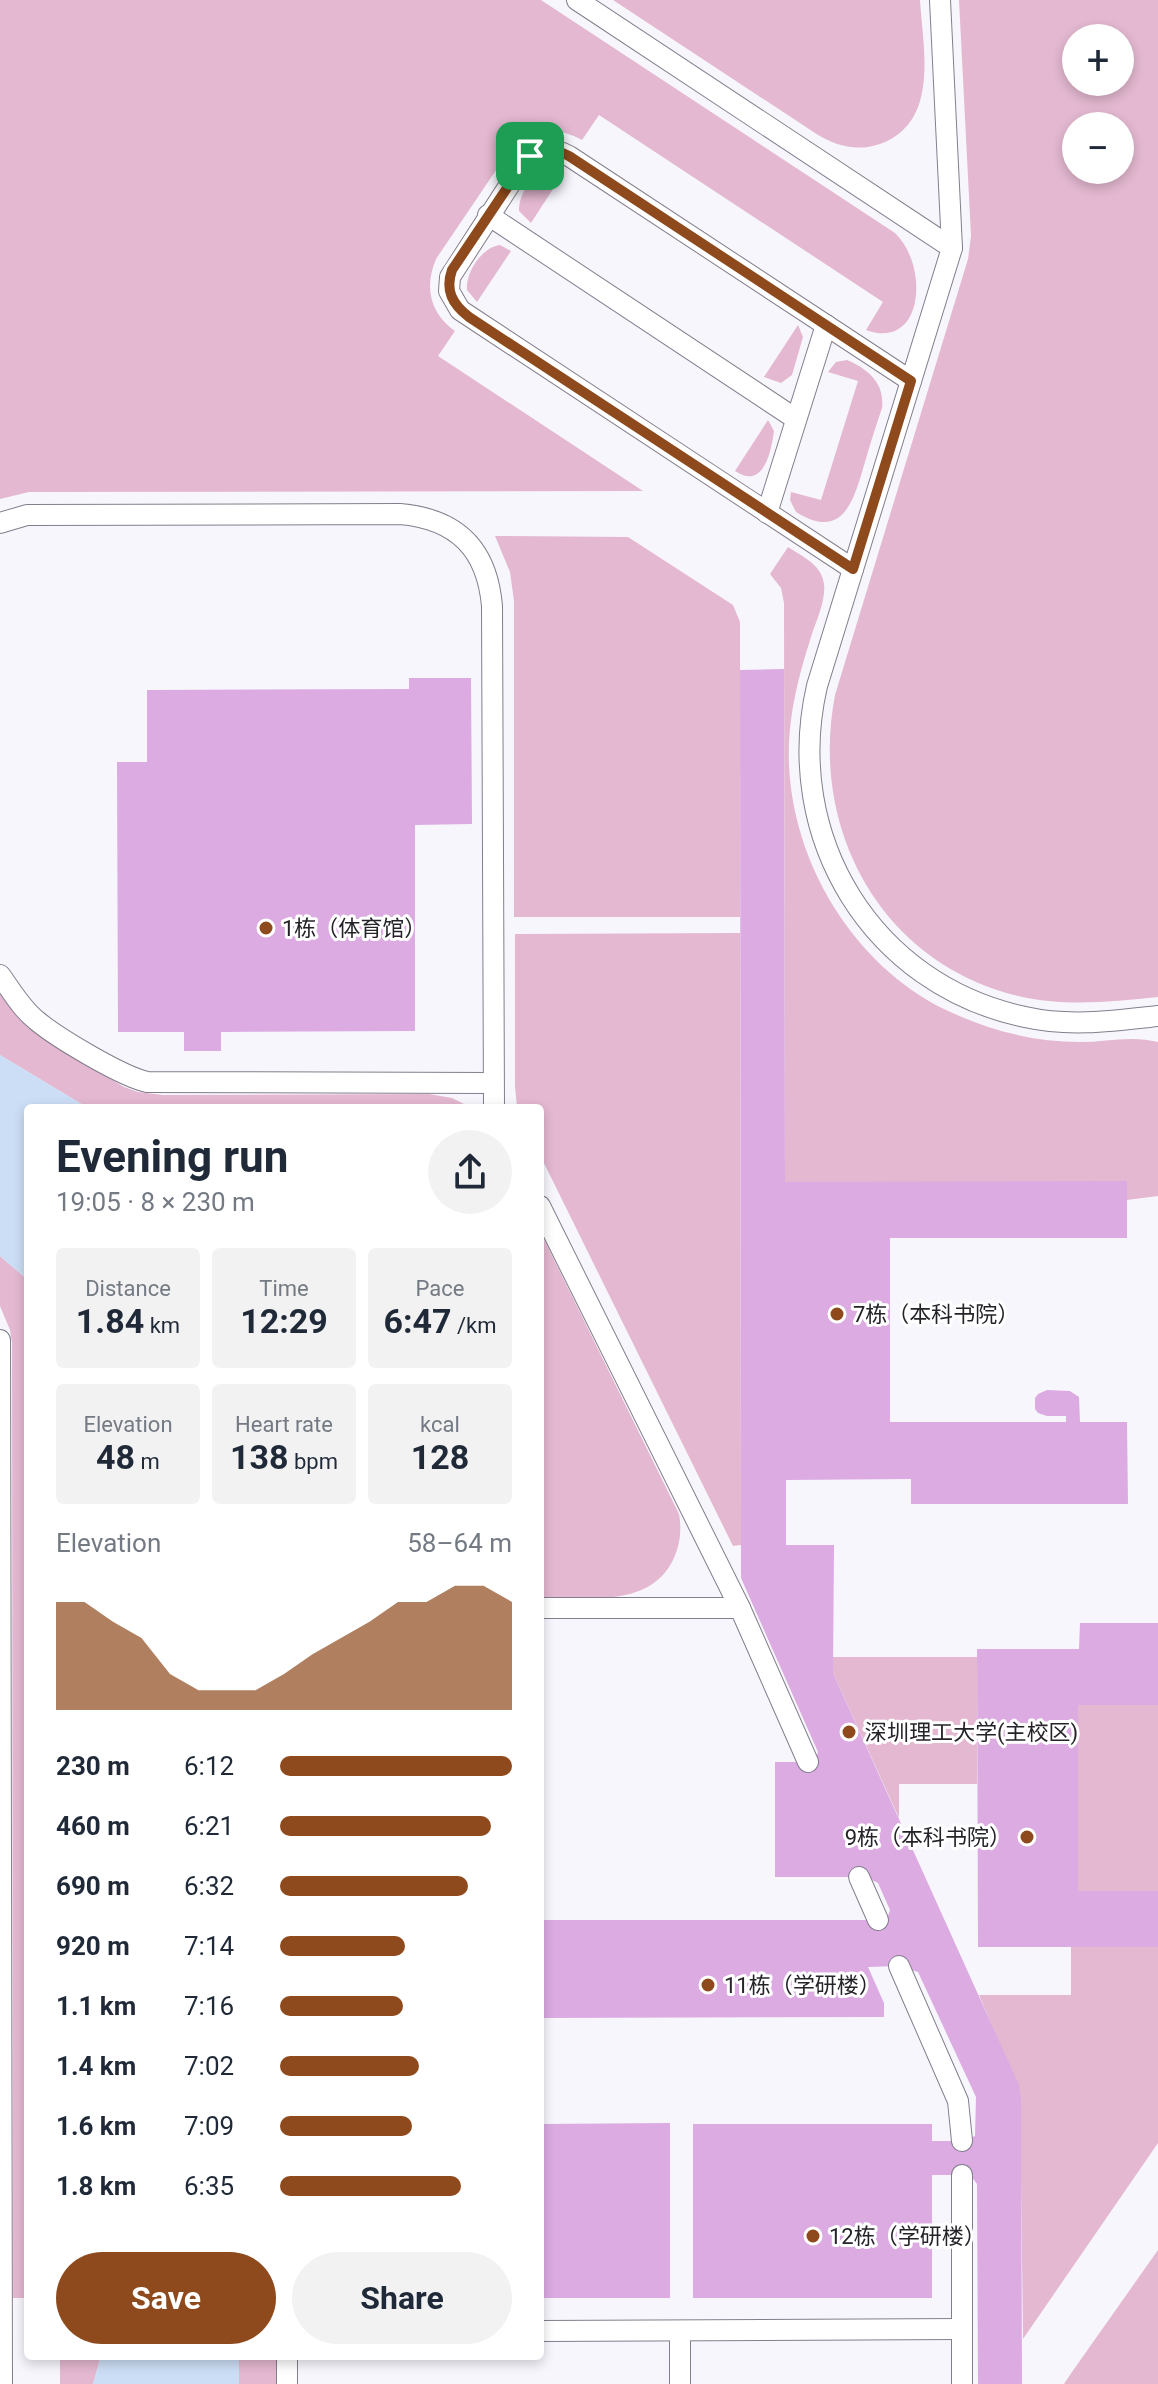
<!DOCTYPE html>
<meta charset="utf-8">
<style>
body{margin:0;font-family:Roboto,"Noto Sans SC",sans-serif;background:#f2f2f3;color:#1f2937;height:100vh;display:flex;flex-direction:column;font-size:30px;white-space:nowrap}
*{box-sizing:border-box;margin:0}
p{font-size:26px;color:#747a83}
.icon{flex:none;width:44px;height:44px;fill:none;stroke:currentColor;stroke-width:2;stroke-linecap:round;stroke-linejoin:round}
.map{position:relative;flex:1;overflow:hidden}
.side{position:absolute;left:24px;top:1104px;width:520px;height:1256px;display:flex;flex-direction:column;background:#fff;border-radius:8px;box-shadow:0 4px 12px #0003}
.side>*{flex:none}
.tools{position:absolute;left:1062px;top:24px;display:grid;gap:16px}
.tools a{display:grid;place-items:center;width:72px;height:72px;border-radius:50%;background:#fff;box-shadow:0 4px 12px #0003;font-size:40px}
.pin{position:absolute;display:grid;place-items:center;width:68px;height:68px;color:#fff;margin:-34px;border-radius:16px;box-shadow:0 4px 12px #0006}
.round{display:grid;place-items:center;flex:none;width:84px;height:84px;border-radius:42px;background:#f2f2f3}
.overview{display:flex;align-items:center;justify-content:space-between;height:136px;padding:0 32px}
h1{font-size:44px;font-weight:700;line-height:60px}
.stats{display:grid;grid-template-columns:repeat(3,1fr);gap:12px;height:136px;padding:8px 32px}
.stats div{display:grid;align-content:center;border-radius:8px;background:#f2f2f3;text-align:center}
.stats b{font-size:34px;font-weight:700}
.stats small{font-size:22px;font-weight:400}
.stats p{font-size:22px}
.chart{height:224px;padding:16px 32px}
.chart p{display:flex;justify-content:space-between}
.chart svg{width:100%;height:144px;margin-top:8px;fill:#8e4a1c;opacity:.7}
.cta{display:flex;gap:16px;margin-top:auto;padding:16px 32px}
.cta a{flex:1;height:92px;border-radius:48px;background:#8e4a1c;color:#fff;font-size:32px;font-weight:700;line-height:92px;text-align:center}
.cta a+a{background:#f2f2f3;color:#1f2937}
ul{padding:0 32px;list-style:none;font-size:26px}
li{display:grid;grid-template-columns:128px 96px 1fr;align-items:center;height:60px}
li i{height:20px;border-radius:10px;background:#8e4a1c}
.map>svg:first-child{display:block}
.green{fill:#e3b8d0;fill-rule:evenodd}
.water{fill:#ccdef5}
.building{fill:#dbabe2}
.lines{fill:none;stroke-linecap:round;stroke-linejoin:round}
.lane-casing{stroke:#837e8d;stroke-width:22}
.lane{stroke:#fff;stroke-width:20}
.route-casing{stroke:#fff;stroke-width:16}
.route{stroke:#8e4a1c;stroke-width:10}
.poi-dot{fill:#8e4a1c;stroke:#fff;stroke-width:3}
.labels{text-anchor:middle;stroke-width:6;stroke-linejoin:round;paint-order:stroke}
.poi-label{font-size:22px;fill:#252329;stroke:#fff;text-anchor:start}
</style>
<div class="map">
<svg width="1158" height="2384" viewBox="0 0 1158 2384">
<rect width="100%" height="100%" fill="#f8f6fd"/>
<g class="green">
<path d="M0 0H541L895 233C930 267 923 351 866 330L883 302 599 115 582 140C557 126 532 127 511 148L436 259C424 287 430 314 455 331L438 356 643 491 29 492 0 499Z"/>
<path d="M613 0H920C923 49 940 122 880 144 857 152 835 146 815 133Z"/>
<path d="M959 0H1158V997C1111 1002 1065 1007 1018 996 881 963 809 829 835 695L968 259 971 236ZM1076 38H1120V82H1076ZM1076 126H1120V170H1076Z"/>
<path d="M552 166 564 172 531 223 519 211C518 194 535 168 552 166Z"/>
<path d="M500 245 511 251 477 302 467 290C465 273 482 247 500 245Z"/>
<polygon points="798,325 803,337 792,375 781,383 764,377"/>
<path d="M847 360C868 369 885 383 882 408 876 426 870 444 865 462 854 499 844 542 796 512L790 500 791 492 821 500 858 381 828 372 836 362Z"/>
<path d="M768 420 774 431C771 453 763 490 735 471Z"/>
<polygon points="495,536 628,537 733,605 740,622 740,917 514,917 514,601 510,572"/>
<path d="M788 547C802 556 822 565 824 584 826 601 816 621 811 637 803 662 796 687 792 713 773 829 839 958 946 1010 988 1030 1033 1042 1080 1042 1106 1042 1132 1035 1158 1042V1196L1127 1200 785 1182 784 603 781 588 770 574Z"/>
<polygon points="740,933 741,1545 733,1546 540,1155 540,1108 517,1107 515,1087 515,934"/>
<polygon points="0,994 21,1021 38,1035 124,1087 138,1092 163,1095 429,1094 452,1098 472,1108 88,1108 0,1055"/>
<path d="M540 1231 679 1514C682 1531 680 1547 672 1562 647 1609 583 1597 540 1597Z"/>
<polygon points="0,1256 28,1280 28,2298 13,2298 12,1342 10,1330 0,1306"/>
<polygon points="833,1657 977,1657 977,1784 899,1784 899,1818 833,1673"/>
<rect x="1078" y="1705" width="80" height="186"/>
<polygon points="1071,1947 1158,1947 1158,2143 1023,2339 1020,2092 979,1995 1071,1995"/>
<polygon points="1158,2250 1158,2384 1064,2384 1072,2372"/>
<polygon points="60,2356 101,2356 93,2384 60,2384"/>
<rect x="239" y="2356" width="37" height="28"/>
</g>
<g class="water">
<polygon points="0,1055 88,1108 28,1108 28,1280 0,1256"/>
<polygon points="101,2356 239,2356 239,2384 93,2384"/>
</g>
<g class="building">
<polygon points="784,669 785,1182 1127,1181 1127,1238 890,1238 890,1422 1066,1422 1066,1416 1047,1416 1038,1413 1035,1409 1035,1398 1038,1394 1047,1390 1070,1391 1079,1397 1080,1422 1127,1422 1128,1504 911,1504 911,1479 786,1480 786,1545 834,1545 833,1673 1019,2085 1021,2100 1022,2384 978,2384 977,2184 970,2175 932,2175 932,2298 693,2298 693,2124 932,2124 932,2141 963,2141 975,2136 976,2097 918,1972 899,1966 868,1967 884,2003 884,2017 540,2018 540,1920 878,1920 888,1916 890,1910 878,1883 866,1877 775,1877 775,1762 808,1762 815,1759 818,1752 741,1578 740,670"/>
<polygon points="409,678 471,678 472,824 415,825 415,1031 221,1032 221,1051 184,1051 184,1032 118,1032 117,762 147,762 147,690 409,689"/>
<polygon points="1080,1623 1158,1623 1158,1705 1078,1705 1078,1891 1158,1891 1158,1947 978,1947 977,1649 1079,1649"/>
<polygon points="670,2123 670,2298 540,2298 540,2124"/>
</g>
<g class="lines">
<g class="lane-casing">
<g id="lane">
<polyline points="577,0 952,248"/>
<path d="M940 0 952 248 817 686C782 837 872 985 1025 1017 1069 1027 1113 1021 1158 1016"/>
<polyline points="488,215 796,419"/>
<polyline points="767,513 826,325"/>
<path d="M0 523 27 515 400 514C457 519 487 549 492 606L494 1108"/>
<path d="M853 569 460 310 449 291 450 277 523 164C537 149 551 146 569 156L911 381"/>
<path d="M0 975C11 990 21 1008 36 1020 56 1037 121 1076 147 1082L492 1083"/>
<polyline points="540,1206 740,1608 808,1762"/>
<polyline points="0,1340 2,2384"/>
<polyline points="540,1608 740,1608"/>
<polyline points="859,1877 878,1920"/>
<polyline points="899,1966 958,2101 962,2141"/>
<polyline points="962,2175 962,2384"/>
<polyline points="540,2331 962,2329"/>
<polyline points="680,2331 680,2384"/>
<polyline points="287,2356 287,2384"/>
</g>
</g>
<use href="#lane" class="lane"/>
</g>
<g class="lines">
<g class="route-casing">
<path id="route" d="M542 150H556L569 156 911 381 853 569 469 317C452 304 445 290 452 270L523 164Z"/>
</g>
<use href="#route" class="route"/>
</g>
<g class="poi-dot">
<circle cx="266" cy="928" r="8"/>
<circle cx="837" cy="1314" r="8"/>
<circle cx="849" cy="1732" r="8"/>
<circle cx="1027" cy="1837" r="8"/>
<circle cx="708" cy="1985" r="8"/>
<circle cx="813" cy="2236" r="8"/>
</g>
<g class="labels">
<g class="poi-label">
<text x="282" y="936">1栋（体育馆）</text>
<text x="853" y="1322">7栋（本科书院）</text>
<text x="865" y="1740">深圳理工大学(主校区)</text>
<text x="1011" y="1845" text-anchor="end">9栋（本科书院）</text>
<text x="724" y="1993">11栋（学研楼）</text>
<text x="829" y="2244">12栋（学研楼）</text>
</g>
</g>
</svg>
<div class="tools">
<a>+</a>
<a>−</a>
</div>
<div class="pin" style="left:530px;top:156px;background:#1e9e55"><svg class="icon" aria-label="arrive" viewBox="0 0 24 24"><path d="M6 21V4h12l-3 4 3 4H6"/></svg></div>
<section class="side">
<div class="overview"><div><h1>Evening run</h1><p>19:05 · 8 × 230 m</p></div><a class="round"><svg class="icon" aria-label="share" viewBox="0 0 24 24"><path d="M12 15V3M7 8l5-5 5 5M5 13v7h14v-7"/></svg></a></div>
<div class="stats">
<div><p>Distance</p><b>1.84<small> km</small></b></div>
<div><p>Time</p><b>12:29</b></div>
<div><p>Pace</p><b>6:47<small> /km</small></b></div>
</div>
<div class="stats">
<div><p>Elevation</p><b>48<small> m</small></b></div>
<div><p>Heart rate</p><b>138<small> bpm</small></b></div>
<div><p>kcal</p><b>128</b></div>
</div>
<div class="chart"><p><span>Elevation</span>58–64 m</p>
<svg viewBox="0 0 160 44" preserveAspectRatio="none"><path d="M0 44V11L10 11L20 17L30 22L40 33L50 38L60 38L70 38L80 33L90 27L100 22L110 17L120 11L130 11L140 6L150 6L160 11V44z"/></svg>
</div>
<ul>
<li><b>230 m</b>6:12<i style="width:100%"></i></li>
<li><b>460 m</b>6:21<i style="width:91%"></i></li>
<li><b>690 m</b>6:32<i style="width:81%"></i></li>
<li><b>920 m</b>7:14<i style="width:54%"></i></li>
<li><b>1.1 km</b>7:16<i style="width:53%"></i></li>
<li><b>1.4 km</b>7:02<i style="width:60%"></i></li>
<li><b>1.6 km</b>7:09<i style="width:57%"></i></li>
<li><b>1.8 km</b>6:35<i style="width:78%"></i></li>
</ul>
<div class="cta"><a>Save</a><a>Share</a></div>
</section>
</div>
